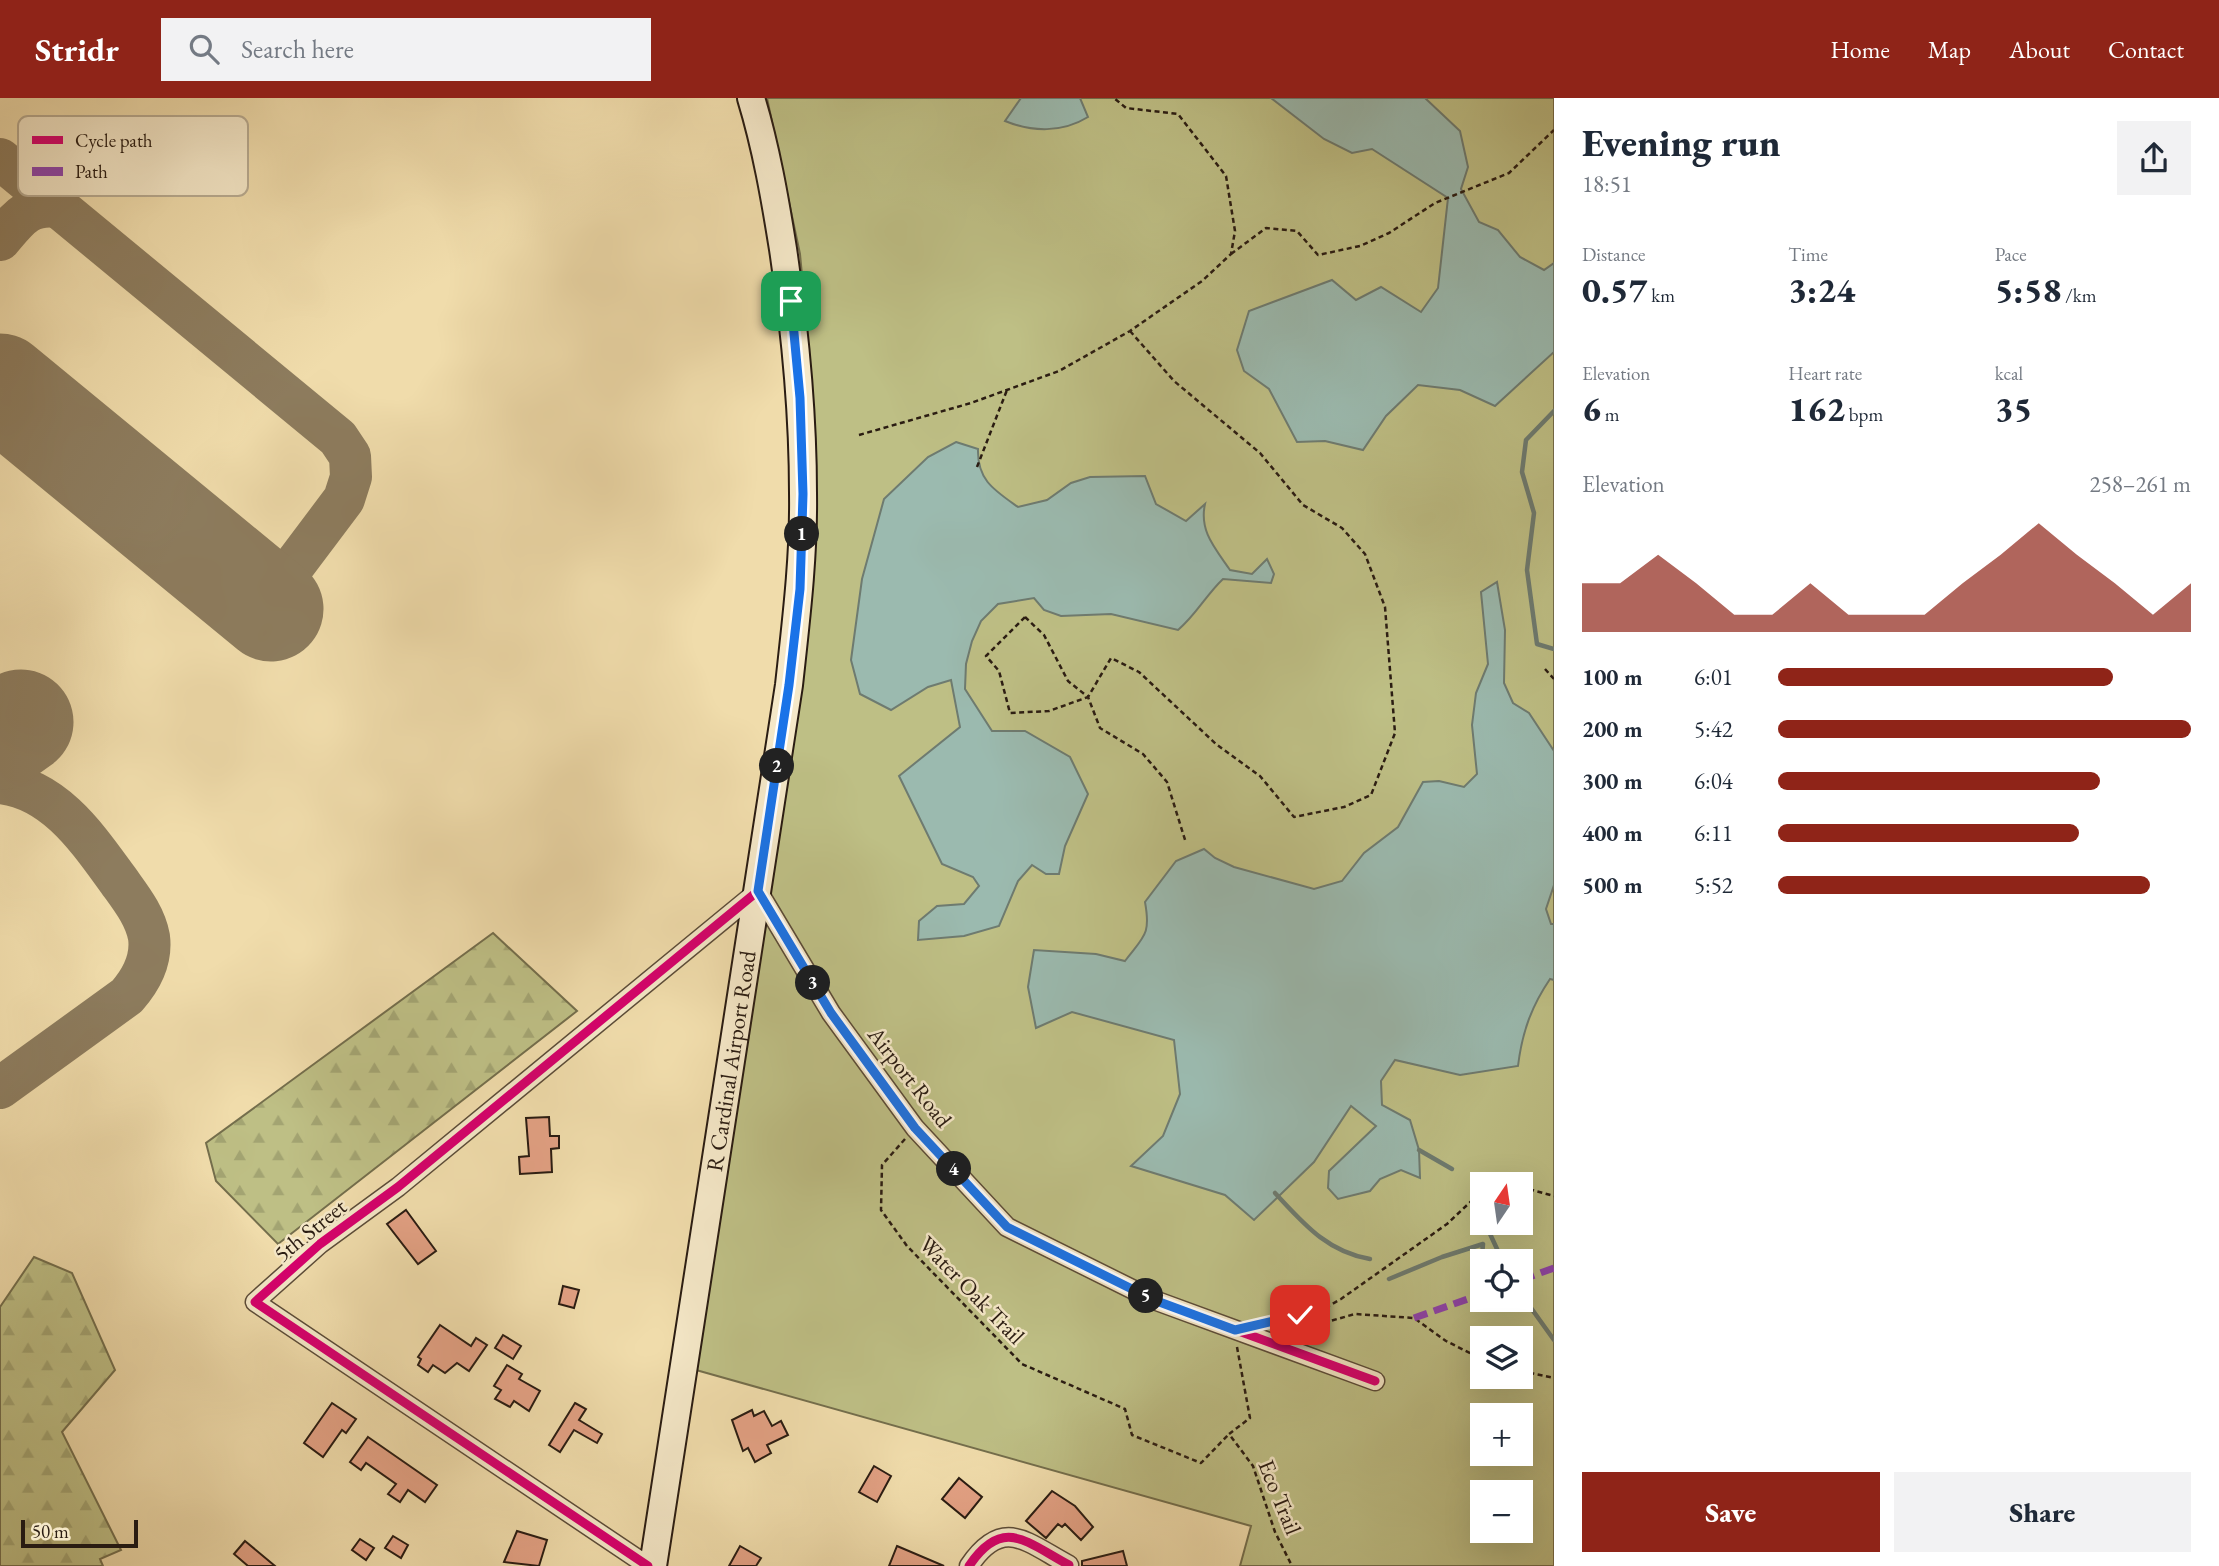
<!DOCTYPE html>
<meta charset="utf-8">
<style>
body{margin:0;font-family:"EB Garamond",serif;background:#f2f2f3;color:#1f2937;height:100vh;display:flex;flex-direction:column;font-size:26px;white-space:nowrap}
*{box-sizing:border-box;margin:0}
p{font-size:23px;color:#747a83}
.icon{flex:none;width:38px;height:38px;fill:none;stroke:currentColor;stroke-width:2;stroke-linecap:round;stroke-linejoin:round}
.map{position:relative;flex:1;overflow:hidden}
.drawer{display:flex;flex-direction:column;background:#fff;width:665px}
.drawer>*{flex:none}
.needle{width:46px;rotate:13deg}
.tools{position:absolute;left:1470px;top:1074px;display:grid;gap:14px}
.tools a{display:grid;place-items:center;width:63px;height:63px;border-radius:0px;background:#fff;box-shadow:0 7px 28px #0002;font-size:35px}
.scale{position:absolute;left:21px;bottom:18px;width:117px;box-sizing:border-box;padding-left:7px;border:4px solid #2a1c12;border-top:0;font-size:19px;line-height:24px;white-space:nowrap;color:#2a1c12;-webkit-text-stroke:5px #f5e8c8;paint-order:stroke}
.pin{position:absolute;display:grid;place-items:center;width:60px;height:60px;color:#fff;margin:-30px;border-radius:14px;box-shadow:0 4px 10px #0006}
.km{position:absolute;width:35px;height:35px;margin:-18px;border-radius:50%;background:#222;color:#fff;font-size:19px;line-height:35px;text-align:center}
.round{display:grid;place-items:center;flex:none;width:74px;height:74px;border-radius:0px;background:#f2f2f3}
.summary{display:flex;align-items:center;justify-content:space-between;height:119px;padding:0 28px}
h1{font-size:38px;font-weight:800;line-height:52px}
.stats{display:grid;grid-template-columns:repeat(3,1fr);gap:10px;height:119px;padding:7px 28px}
.stats div{display:grid;align-content:center}
.stats b{font-size:35px;font-weight:800}
.stats small{font-size:19px;font-weight:400}
.stats p{font-size:19px}
.chart{height:196px;padding:14px 28px}
.chart p{display:flex;justify-content:space-between}
.chart svg{width:100%;height:126px;margin-top:7px;fill:#8f2418;opacity:.7}
.action{display:flex;gap:14px;margin-top:auto;padding:14px 28px}
.action a{flex:1;height:80px;border-radius:0px;background:#8f2418;color:#fff;font-size:28px;font-weight:800;line-height:80px;text-align:center}
.action a+a{background:#f2f2f3;color:#1f2937}
ul{padding:0 28px;list-style:none;font-size:23px}
li{display:grid;grid-template-columns:112px 84px 1fr;align-items:center;height:52px}
li i{height:18px;border-radius:9px;background:#8f2418}
header{display:flex;align-items:center;gap:42px;box-sizing:border-box;height:98px;padding:0 35px;background:#8f2418;color:#fff}
header strong{font-size:33px}
nav{display:flex;gap:38px;margin-inline-start:auto;font-size:24px}
.search{width:490px;height:63px;background:#f2f2f3;display:flex;align-items:center;gap:18px;box-sizing:border-box;padding:0 24px;border-radius:0px;color:#747a83;font-size:26px}
main{display:flex;flex:1;min-height:0}
.map>svg:first-child{display:block}
.forest{fill:url(#forest-firs);stroke:#746e4c;stroke-width:2}
.green{fill:#bebf85;stroke:#746e4c;stroke-width:2;fill-rule:evenodd}
.water{fill:#9bbaaf;stroke:#6e7b70;stroke-width:2}
.lines{fill:none;stroke-linecap:round;stroke-linejoin:round}
.stream{stroke:#6e7b70;stroke-width:4.5}
.taxiway{stroke:#8d7c5e;stroke-width:42}
.runway{stroke:#8d7c5e;stroke-width:105}
.building{fill:#e3a184;stroke:#2a1c12;stroke-width:2}
.minor-casing{stroke:#5c4c38;stroke-width:21}
.secondary-casing{stroke:#2a1c12;stroke-width:30}
.path{stroke:#2a1c12;stroke-width:2.5;stroke-dasharray:5 3.5;stroke-linecap:butt}
.minor{stroke:#f5e8c8;stroke-width:18}
.secondary{stroke:#f5e8c8;stroke-width:26}
.quiet{stroke:#8e44ad;stroke-width:7;stroke-dasharray:14 7;stroke-linecap:butt}
.cycleway-casing{stroke:#f5e8c8;stroke-width:13}
.cycleway{stroke:#d6006c;stroke-width:9}
.route-casing{stroke:#fff;stroke-width:14}
.route{stroke:#1a73e8;stroke-width:9}
.labels{text-anchor:middle;stroke-width:5;stroke-linejoin:round;paint-order:stroke}
.street-label{font-size:23px;fill:#2a1c12;stroke:#f5e8c8}
.key{fill:#f5e8c8;stroke:#b8ab91;stroke-width:2}
.key-label{font-size:19px;fill:#2a1c12}
</style>
<header>
<strong>Stridr</strong>
<div class="search"><svg class="icon" aria-label="search" viewBox="0 0 24 24"><circle cx="10" cy="10" r="6"/><path d="M15 15l6 6"/></svg>Search here</div>
<nav><a>Home</a><a>Map</a><a>About</a><a>Contact</a></nav>
</header>
<main>
<div class="map">
<svg width="1554" height="1468" viewBox="0 0 1554 1468">
<defs>
<pattern id="forest-firs" width="22" height="20" patternUnits="userSpaceOnUse" patternTransform="scale(1.75)"><rect width="22" height="20" fill="#bebf85"/><path d="M5 1l3.5 6h-7zM16 11l3.5 6h-7z" fill="#a3a472"/></pattern>
</defs>
<rect width="100%" height="100%" fill="#f0dcab"/>
<filter id="stains"><feTurbulence type="fractalNoise" baseFrequency=".00286" numOctaves="4"/><feColorMatrix values="0 0 0 0 .2 0 0 0 0 .09 0 0 0 0 .02 0 0 0 .5 -.17"/></filter>
<radialGradient id="worn" r=".72"><stop offset=".6" stop-color="#630" stop-opacity="0"/><stop offset="1" stop-color="#630" stop-opacity=".3"/></radialGradient>
<g class="forest">
<polygon points="493,835 577,913 278,1146 216,1083 206,1045"/>
<polygon points="34,1159 72,1175 115,1272 62,1334 121,1452 100,1461 103,1468 0,1468 0,1209"/>
</g>
<path class="green" d="M767 0H1554V1468H1240L1251 1428 696 1272 812 368 806 219 800 156ZM1482 1087H1521V1125H1482ZM1482 1164H1521V1202H1482ZM1482 1241H1521V1279H1482ZM1482 1318H1521V1356H1482ZM1482 1395H1521V1433H1482Z"/>
<g class="water">
<path d="M1021 0H1080L1088 19C1062 35 1032 34 1005 23Z"/>
<polygon points="1271,0 1425,0 1460,33 1468,69 1461,91 1479,124 1498,132 1520,159 1544,172 1554,165 1554,254 1495,308 1460,292 1418,287 1386,318 1363,352 1325,343 1297,344 1269,291 1244,273 1237,252 1249,213 1332,182 1356,202 1381,189 1421,214 1438,190 1448,100 1372,51 1352,55 1324,41"/>
<path d="M956 344 978 351C977 382 994 392 1018 409L1047 402 1071 385 1090 379 1145 378 1156 406 1186 423 1205 406C1199 433 1215 450 1230 472L1252 476 1267 461 1274 476 1271 485 1223 481C1206 497 1196 517 1178 532L1111 516 1061 518 1044 512 1034 500 998 506 981 523 972 543 966 566 965 591 992 633H1025L1070 659 1088 696 1065 748 1059 776H1046L1032 767 1018 783 999 828 964 838 918 842 919 823 937 808 964 806 979 788 973 779 942 766 899 678 960 629 951 582 928 589 891 612 860 596 851 562 862 481 884 401 928 359Z"/>
<path d="M1497 484 1505 532 1504 585 1513 605 1529 615 1554 653V787L1546 811 1551 826H1554V882L1550 881C1531 909 1522 935 1518 968L1460 977 1395 962 1381 983 1382 1007 1410 1022 1419 1052 1420 1080 1401 1072 1380 1081 1370 1093 1338 1101 1328 1090 1329 1073 1376 1028 1351 1008 1314 1064 1254 1122 1225 1097 1131 1068 1163 1038 1180 996 1174 942 1072 914 1036 930 1028 889 1034 852 1096 856 1125 863C1144 838 1151 837 1145 804L1176 763 1204 751 1215 760 1234 769 1314 791 1342 783 1364 755 1398 729 1423 684 1439 683 1464 689 1477 676 1472 627 1476 595 1488 566 1481 494Z"/>
</g>
<g class="lines">
<g class="stream">
<polyline points="1554,313 1526,342 1522,374 1534,415 1527,472 1537,546 1554,551"/>
<polyline points="1419,1052 1452,1071"/>
<path d="M1275 1095C1303 1125 1327 1154 1370 1161"/>
<polyline points="1478,1102 1482,1116"/>
<polyline points="1485,1125 1503,1164"/>
<polyline points="1389,1181 1442,1159 1483,1146 1482,1158 1475,1170 1482,1170"/>
<polyline points="1521,1196 1554,1242"/>
</g>
<g class="taxiway">
<polyline points="0,61 338,340 350,358 351,379 344,401 265,506"/>
<path d="M0 142C18 121 28 105 58 109"/>
<path d="M0 685C55 691 88 741 118 782 130 799 145 817 149 839 152 862 141 882 127 898L0 990"/>
</g>
<g class="runway">
<polyline points="0,288 271,511"/>
<polyline points="0,639 21,624"/>
</g>
</g>
<g class="building">
<polygon points="549,1019 550,1038 559,1038 559,1050 551,1051 552,1074 520,1076 519,1059 529,1058 526,1020"/>
<polygon points="406,1112 436,1153 418,1166 387,1126"/>
<polygon points="563,1188 579,1192 574,1210 559,1206"/>
<polygon points="440,1227 471,1248 476,1240 487,1247 469,1273 457,1265 445,1275 433,1267 428,1274 418,1267 421,1261 418,1259"/>
<polygon points="503,1237 521,1248 513,1261 495,1250"/>
<polygon points="507,1267 522,1276 519,1281 540,1293 529,1313 514,1303 510,1309 495,1301 501,1292 494,1288"/>
<polygon points="332,1305 356,1321 346,1335 342,1332 323,1359 304,1345"/>
<polygon points="575,1305 586,1311 579,1322 602,1336 597,1345 574,1332 560,1354 549,1347"/>
<polygon points="752,1312 754,1318 764,1313 772,1328 781,1323 788,1337 767,1347 771,1355 755,1364 748,1350 743,1353 732,1322"/>
<polygon points="368,1339 437,1387 425,1404 408,1392 400,1404 388,1396 396,1386 366,1365 361,1372 350,1364"/>
<polygon points="874,1368 891,1378 877,1404 859,1394"/>
<polygon points="959,1380 982,1399 965,1420 942,1401"/>
<polygon points="1052,1393 1075,1408 1093,1429 1081,1442 1065,1426 1062,1429 1058,1426 1046,1440 1026,1423"/>
<polygon points="517,1433 547,1442 539,1468 504,1464"/>
<polygon points="393,1438 408,1447 401,1460 385,1450"/>
<polygon points="360,1441 374,1450 366,1462 352,1452"/>
<polygon points="245,1443 275,1468 248,1468 234,1456"/>
<polygon points="740,1448 761,1460 756,1468 729,1468"/>
<polygon points="897,1448 944,1468 889,1468"/>
<polygon points="1123,1453 1127,1468 1082,1468 1082,1463"/>
</g>
<g class="lines">
<g class="minor-casing">
<g id="minor">
<polyline points="648,1468 255,1204 320,1146 398,1089 758,793 831,915 915,1030 1007,1129 1154,1202 1375,1283"/>
<path d="M969 1468C1003 1418 1026 1444 1069 1467"/>
</g>
</g>
<g class="secondary-casing">
<g id="secondary">
<path id="s1" d="M653 1468 789 587C796 523 804 459 803 395 803 314 795 232 783 151 775 101 766 49 751 0"/>
</g>
</g>
<g class="path">
<polyline points="1231,156 1266,130 1297,133 1318,157 1360,148 1389,135 1435,105 1509,75 1554,32"/>
<polyline points="1130,233 1174,283 1260,355 1303,407 1342,430 1365,456 1385,509 1395,635 1371,697 1344,709 1294,719 1260,678 1216,646 1139,574 1111,560 1088,599 1100,630 1143,656 1167,684 1186,745"/>
<polyline points="859,337 971,305 1059,273 1130,233 1202,183 1231,156 1235,133 1226,78 1178,16 1126,10 1114,0"/>
<polyline points="977,369 1007,292"/>
<polygon points="1025,519 1044,537 1068,583 1088,599 1049,613 1010,615 999,573 986,558"/>
<polyline points="1545,571 1554,581"/>
<polyline points="905,1041 882,1067 881,1112 907,1148 1022,1266 1125,1311 1132,1337 1201,1365 1229,1336"/>
<polyline points="1492,1087 1496,1084 1510,1087"/>
<polyline points="1521,1089 1554,1098"/>
<polyline points="1268,1225 1323,1211 1341,1201 1447,1126 1482,1093"/>
<polyline points="1291,1234 1355,1216 1414,1220 1446,1243 1482,1261"/>
<polyline points="1237,1249 1250,1320 1229,1336 1253,1368 1275,1434 1292,1468"/>
<polyline points="1521,1273 1554,1280"/>
</g>
<use href="#minor" class="minor"/>
<use href="#secondary" class="secondary"/>
<g class="quiet">
<polyline points="1521,1182 1554,1170"/>
<polyline points="1414,1220 1482,1196"/>
</g>
<g class="cycleway-casing">
<g id="cycleway">
<polyline points="648,1468 255,1204 320,1146 398,1089 758,793 831,915 915,1030 1007,1129 1154,1202 1375,1283"/>
<path d="M969 1468C1003 1418 1026 1444 1069 1467"/>
</g>
</g>
<use href="#cycleway" class="cycleway"/>
</g>
<g class="lines">
<g class="route-casing">
<polyline id="route" points="791,203 800,300 803,396 800,491 789,587 758,793 831,915 915,1030 1007,1129 1154,1202 1235,1232 1300,1217"/>
</g>
<use href="#route" class="route"/>
</g>
<g class="labels">
<g class="street-label">
<text dy="8" stroke="none"><textPath href="#s1" startOffset="511">R Cardinal Airport Road</textPath></text>
<text transform="translate(910 979) rotate(52)" y="8">Airport Road</text>
<text transform="translate(310 1132) rotate(-39)" y="8">5th Street</text>
<text transform="translate(972 1192) rotate(46)" y="8">Water Oak Trail</text>
<text transform="translate(1280 1399) rotate(68)" y="8">Eco Trail</text>
</g>
</g>
<rect x="18" y="18" width="230" height="80" rx="10" class="key"/>
<rect x="32" y="38" width="31" height="8" fill="#d6006c"/>
<rect x="32" y="69" width="31" height="9" fill="#8e44ad"/>
<g class="key-label">
<text x="75" y="49">Cycle path</text>
<text x="75" y="80">Path</text>
</g>
<rect width="100%" height="100%" filter="url(#stains)"/>
<rect width="100%" height="100%" fill="url(#worn)"/>
</svg>
<div class="tools">
<a><svg class="needle" viewBox="-14 -14 28 28"><path d="M0-13l5 13h-10z" fill="#e53935"/><path d="M0 13l5-13h-10z" fill="#747a83"/></svg></a>
<a><svg class="icon" aria-label="locate" viewBox="0 0 24 24"><circle cx="12" cy="12" r="6"/><path d="M12 2v4M12 18v4M2 12h4M18 12h4"/></svg></a>
<a><svg class="icon" aria-label="layers" viewBox="0 0 24 24"><path d="M12 4l9 5-9 5-9-5zM3 14l9 5 9-5"/></svg></a>
<a>+</a>
<a>−</a>
</div>
<div class="scale">50 m</div>
<div class="pin" style="left:791px;top:203px;background:#1e9e55"><svg class="icon" aria-label="arrive" viewBox="0 0 24 24"><path d="M6 21V4h12l-3 4 3 4H6"/></svg></div>
<div class="pin" style="left:1300px;top:1217px;background:#d93025"><svg class="icon" aria-label="check" viewBox="0 0 24 24"><path d="M5 12l5 5 9-10"/></svg></div>
<b class="km" style="left:802px;top:436px">1</b>
<b class="km" style="left:777px;top:668px">2</b>
<b class="km" style="left:813px;top:885px">3</b>
<b class="km" style="left:954px;top:1071px">4</b>
<b class="km" style="left:1146px;top:1198px">5</b>
</div>
<section class="drawer">
<div class="summary"><div><h1>Evening run</h1><p>18:51</p></div><a class="round"><svg class="icon" aria-label="share" viewBox="0 0 24 24"><path d="M12 15V3M7 8l5-5 5 5M5 13v7h14v-7"/></svg></a></div>
<div class="stats">
<div><p>Distance</p><b>0.57<small> km</small></b></div>
<div><p>Time</p><b>3:24</b></div>
<div><p>Pace</p><b>5:58<small> /km</small></b></div>
</div>
<div class="stats">
<div><p>Elevation</p><b>6<small> m</small></b></div>
<div><p>Heart rate</p><b>162<small> bpm</small></b></div>
<div><p>kcal</p><b>35</b></div>
</div>
<div class="chart"><p><span>Elevation</span>258–261 m</p>
<svg viewBox="0 0 160 44" preserveAspectRatio="none"><path d="M0 44V27L10 27L20 17L30 27L40 38L50 38L60 27L70 38L80 38L90 38L100 27L110 17L120 6L130 17L140 27L150 38L160 27V44z"/></svg>
</div>
<ul>
<li><b>100 m</b>6:01<i style="width:81%"></i></li>
<li><b>200 m</b>5:42<i style="width:100%"></i></li>
<li><b>300 m</b>6:04<i style="width:78%"></i></li>
<li><b>400 m</b>6:11<i style="width:73%"></i></li>
<li><b>500 m</b>5:52<i style="width:90%"></i></li>
</ul>
<div class="action"><a>Save</a><a>Share</a></div>
</section>
</main>
